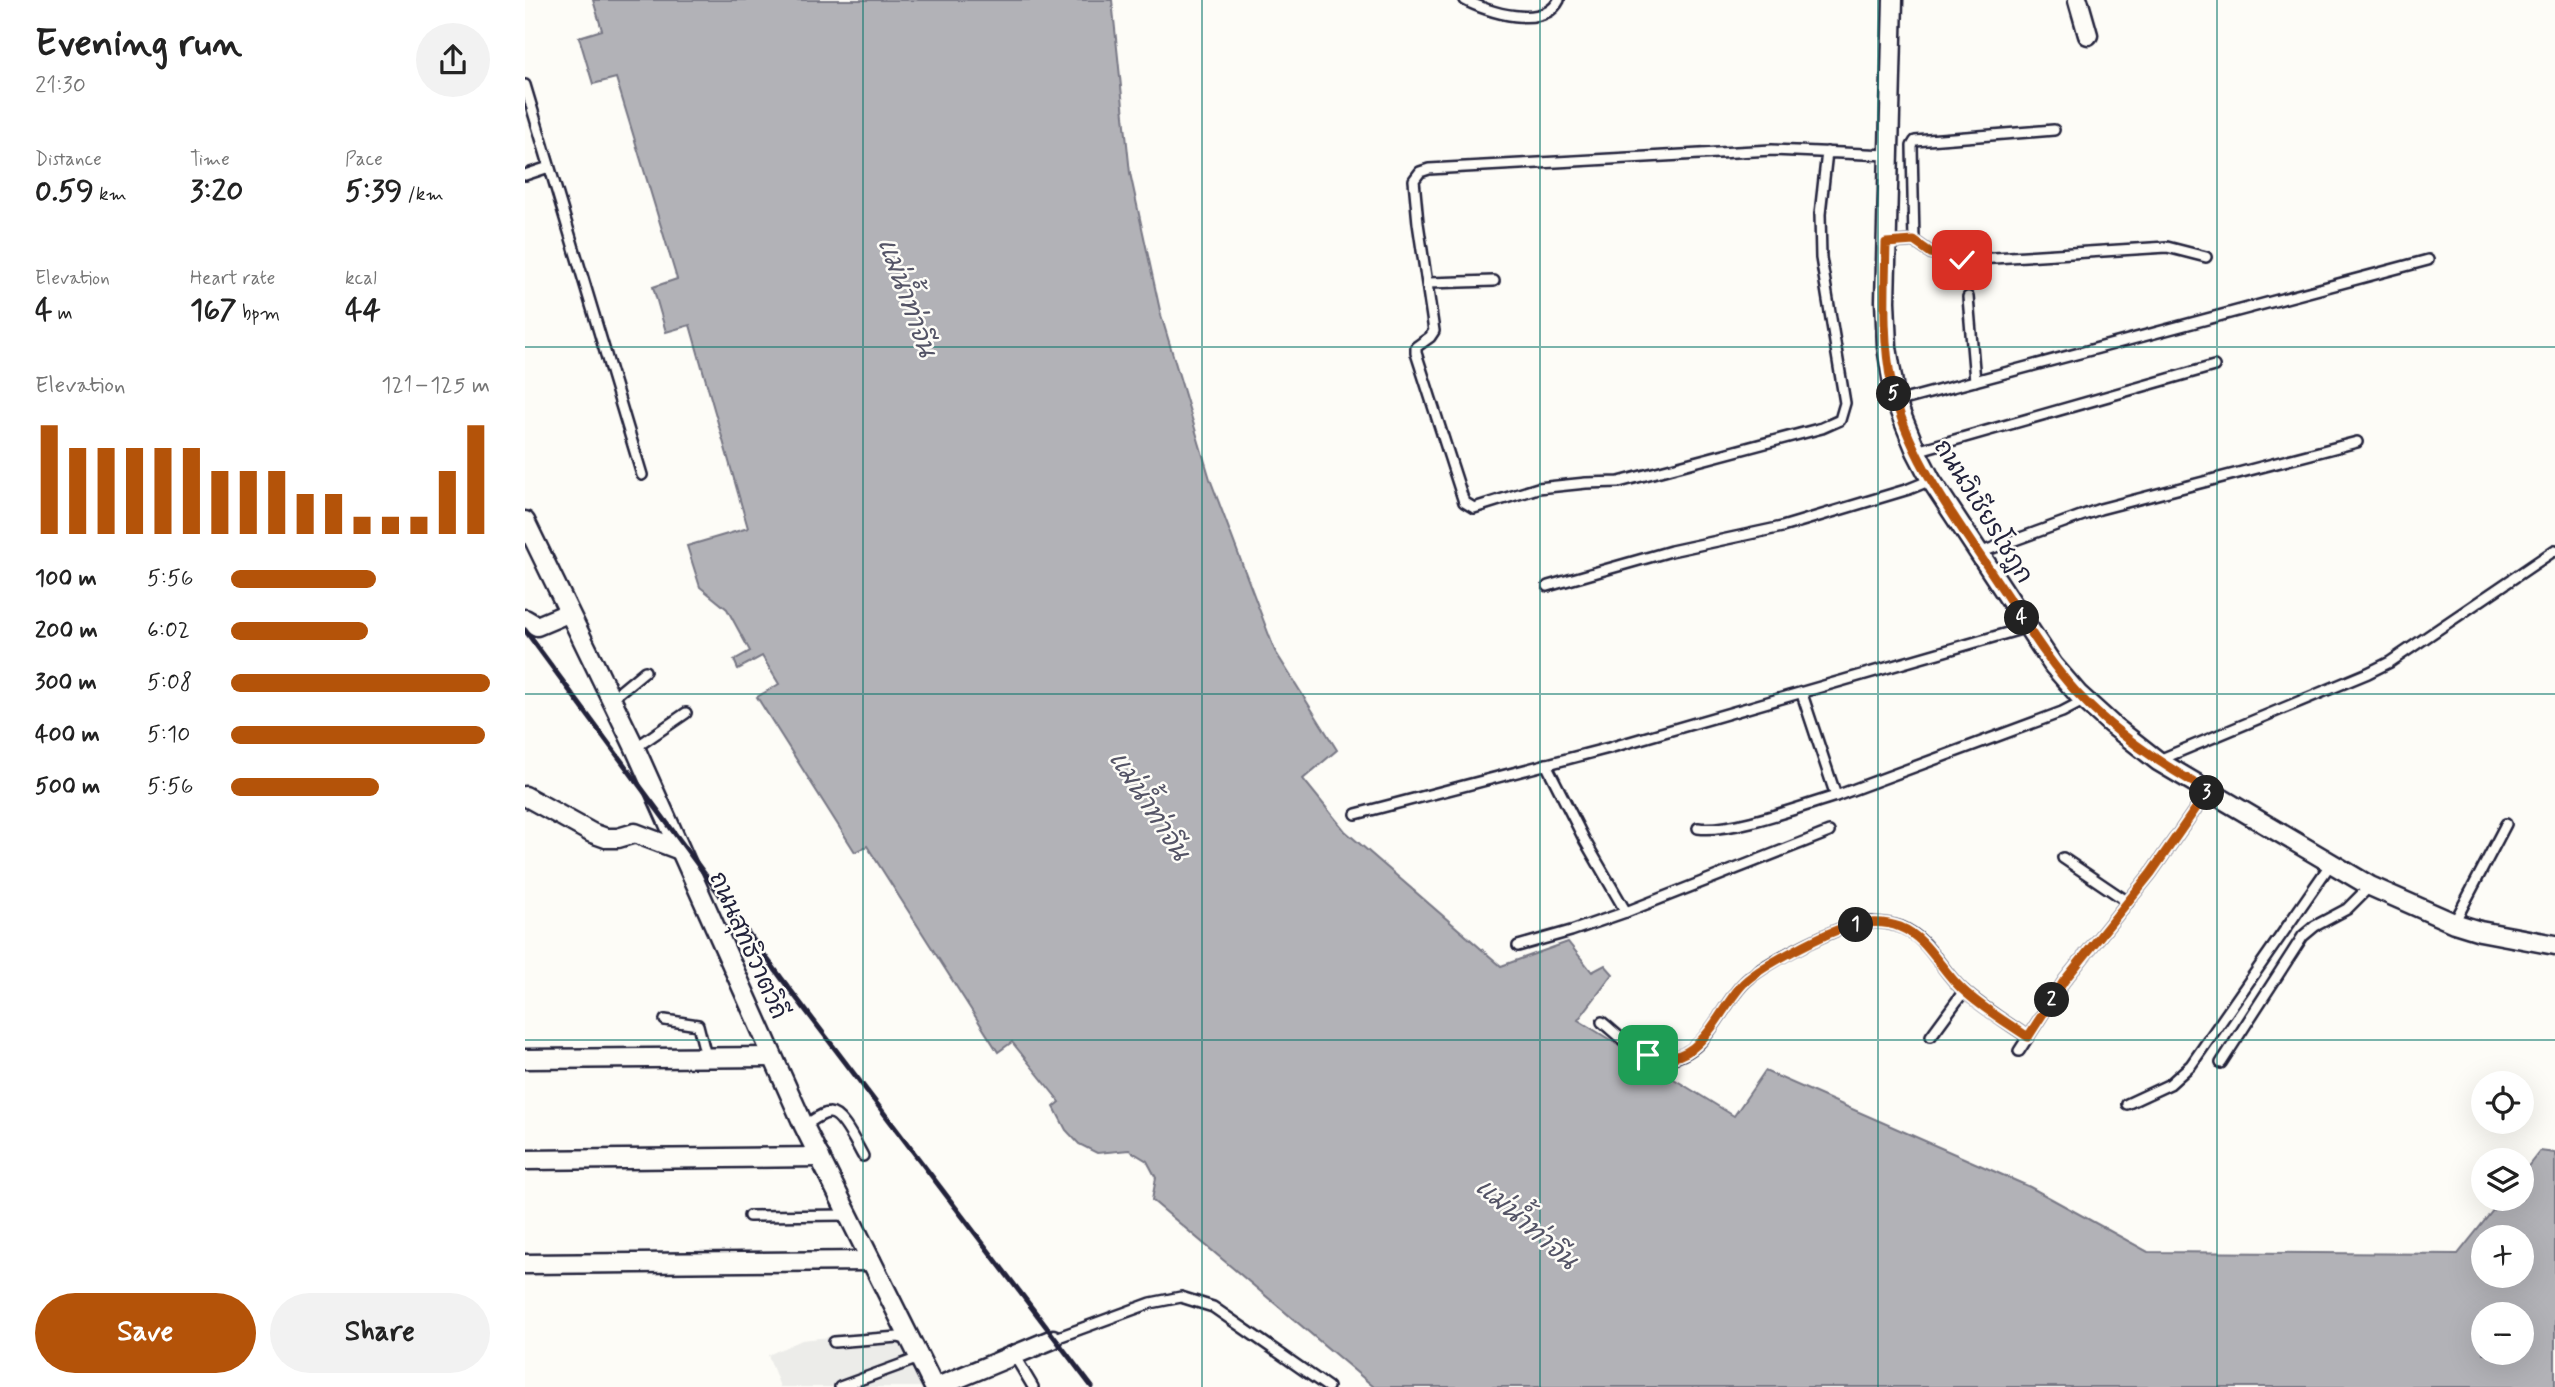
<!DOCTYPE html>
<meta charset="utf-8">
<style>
body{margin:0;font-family:Mynerve,"Playpen Sans Thai",sans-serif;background:#f2f2f2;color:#222;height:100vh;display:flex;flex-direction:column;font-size:26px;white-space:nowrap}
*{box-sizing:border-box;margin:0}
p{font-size:23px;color:#767676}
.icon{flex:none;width:38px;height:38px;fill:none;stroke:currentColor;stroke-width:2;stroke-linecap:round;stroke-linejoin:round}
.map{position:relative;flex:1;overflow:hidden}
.sheet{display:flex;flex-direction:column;background:#fff;width:525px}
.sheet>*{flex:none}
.buttons{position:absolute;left:1946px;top:1071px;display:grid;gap:14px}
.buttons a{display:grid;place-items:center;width:63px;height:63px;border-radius:50%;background:#fff;box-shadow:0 7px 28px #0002;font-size:35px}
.pin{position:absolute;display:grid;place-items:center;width:60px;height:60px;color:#fff;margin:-30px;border-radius:14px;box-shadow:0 4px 10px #0006}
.km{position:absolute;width:35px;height:35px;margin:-18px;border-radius:50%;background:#222;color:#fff;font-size:19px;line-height:35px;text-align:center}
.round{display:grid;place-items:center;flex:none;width:74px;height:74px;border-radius:37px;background:#f2f2f2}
.headline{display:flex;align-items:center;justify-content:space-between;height:119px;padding:0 35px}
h1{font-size:38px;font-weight:700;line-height:52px}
.metrics{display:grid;grid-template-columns:repeat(3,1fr);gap:10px;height:119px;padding:7px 35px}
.metrics div{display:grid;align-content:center}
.metrics b{font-size:30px;font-weight:700}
.metrics small{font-size:19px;font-weight:400}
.metrics p{font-size:19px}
.chart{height:196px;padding:14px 35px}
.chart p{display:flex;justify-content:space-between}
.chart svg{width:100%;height:126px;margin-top:7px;stroke:#b45309;stroke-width:6}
.action{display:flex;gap:14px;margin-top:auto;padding:14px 35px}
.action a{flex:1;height:80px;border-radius:42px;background:#b45309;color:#fff;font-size:28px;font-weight:700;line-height:80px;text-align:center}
.action a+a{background:#f2f2f2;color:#222}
ul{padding:0 35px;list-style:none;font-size:23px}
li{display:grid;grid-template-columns:112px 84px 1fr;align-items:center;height:52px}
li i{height:18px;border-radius:9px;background:#b45309}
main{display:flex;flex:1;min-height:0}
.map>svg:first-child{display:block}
.built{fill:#ecece9}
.water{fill:#b2b2b7;stroke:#787885;stroke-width:2;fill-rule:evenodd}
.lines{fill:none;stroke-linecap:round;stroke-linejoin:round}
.service-casing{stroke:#22223b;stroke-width:14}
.minor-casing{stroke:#22223b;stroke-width:23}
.service{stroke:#fdfcf7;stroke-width:9}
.minor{stroke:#fdfcf7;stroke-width:18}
.rail{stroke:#22223b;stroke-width:5}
.route-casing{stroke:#fff;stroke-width:14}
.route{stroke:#b45309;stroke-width:9}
.grid{fill:none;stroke:#0f766e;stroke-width:2;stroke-opacity:0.55}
.labels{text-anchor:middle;stroke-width:5;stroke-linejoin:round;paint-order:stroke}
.street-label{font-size:24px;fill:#22223b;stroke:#fdfcf7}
.water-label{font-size:26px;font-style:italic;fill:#545466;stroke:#fdfcf7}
</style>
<main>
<section class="sheet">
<div class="headline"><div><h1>Evening run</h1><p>21:30</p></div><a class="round"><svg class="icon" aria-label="share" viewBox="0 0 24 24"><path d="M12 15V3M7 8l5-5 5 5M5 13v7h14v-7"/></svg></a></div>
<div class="metrics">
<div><p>Distance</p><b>0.59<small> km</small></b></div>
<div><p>Time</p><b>3:20</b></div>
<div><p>Pace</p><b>5:39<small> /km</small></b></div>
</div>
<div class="metrics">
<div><p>Elevation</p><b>4<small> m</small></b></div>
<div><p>Heart rate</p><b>167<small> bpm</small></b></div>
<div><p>kcal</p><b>44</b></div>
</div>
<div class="chart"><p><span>Elevation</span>121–125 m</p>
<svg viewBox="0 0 160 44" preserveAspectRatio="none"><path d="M5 44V6M15 44V14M25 44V14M35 44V14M45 44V14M55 44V14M65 44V22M75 44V22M85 44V22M95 44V30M105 44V30M115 44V38M125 44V38M135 44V38M145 44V22M155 44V6"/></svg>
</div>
<ul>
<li><b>100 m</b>5:56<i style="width:56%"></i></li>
<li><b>200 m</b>6:02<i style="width:53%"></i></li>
<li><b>300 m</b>5:08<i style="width:100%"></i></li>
<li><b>400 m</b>5:10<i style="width:98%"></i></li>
<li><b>500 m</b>5:56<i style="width:57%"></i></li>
</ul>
<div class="action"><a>Save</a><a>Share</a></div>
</section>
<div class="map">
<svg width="2030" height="1387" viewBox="0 0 2030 1387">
<rect width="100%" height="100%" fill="#fdfcf7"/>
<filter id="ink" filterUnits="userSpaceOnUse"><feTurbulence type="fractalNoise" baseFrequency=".0143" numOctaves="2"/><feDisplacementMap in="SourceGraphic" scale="14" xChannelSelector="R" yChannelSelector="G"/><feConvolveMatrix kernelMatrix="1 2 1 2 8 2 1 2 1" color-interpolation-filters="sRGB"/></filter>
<g filter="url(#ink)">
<polygon class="built" points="370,1330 396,1387 255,1387 243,1355 277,1340"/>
<path class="water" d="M68 0H587L605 173 636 315 685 479 750 651 812 750 778 779 820 831 976 966 1043 942 1067 972 1080 965 1088 974 1053 1020 1209 1116 1240 1071 1505 1187 1623 1252 1933 1254 1977 1199H1997V1174L2015 1151 2030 1153V1387H849L627 1200 631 1178 622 1161 604 1150 572 1153 554 1144 541 1130 529 1107 535 1102 487 1042 473 1052 342 846 330 852 232 697 254 684 237 656 213 669 209 660 225 651 202 609 175 587 162 546 223 528 165 325 141 332 128 287 152 279 91 78 68 84 54 37 77 30ZM1958 1237H1997V1276H1958ZM1958 1314H1997V1353H1958Z"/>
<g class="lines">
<g class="service-casing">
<g id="service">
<path d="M940 0C962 12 1019 30 1034 0"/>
<polyline points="0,85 117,475"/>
<polyline points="1302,152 1295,214 1296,258 1320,403 1315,420 1297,428 1094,482 1061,483 1013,488 949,508 939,502 891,353 891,347 905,337 909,331 893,223 889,180 895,172 904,169 1247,150 1363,155"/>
<polyline points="0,175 24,167"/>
<polyline points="1389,241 1406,253 1437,260 1642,247 1681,257"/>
<polyline points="1361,243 1389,241 1387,146 1390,141 1529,130"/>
<polyline points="903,283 969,281"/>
<polyline points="1443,297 1450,381"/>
<polyline points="1371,402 1903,260"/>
<polyline points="1391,451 1689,366"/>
<polyline points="1454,553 1575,509 1832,442"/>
<polyline points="1023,586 1146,551 1257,527 1384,489 1406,480"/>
<polyline points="1277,694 1311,796 1537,712 1560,700"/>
<polyline points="86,699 120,671"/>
<polyline points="110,748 161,713"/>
<polyline points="1634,760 1843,673 1865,662 2030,550"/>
<polyline points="1021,764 1060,841 1101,912 1304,832"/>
<polyline points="831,814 1084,748 1503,627"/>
<path d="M1173 828C1206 833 1277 806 1311 796"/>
<polyline points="1538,858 1603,902"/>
<polyline points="1929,923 1981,824"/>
<polyline points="993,946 1046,931 1101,912"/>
<polyline points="140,1020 173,1025 181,1056"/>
<path d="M1077 1022C1093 1035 1117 1061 1140 1059 1181 1056 1193 1011 1217 985 1235 965 1297 935 1323 926 1339 921 1360 921 1376 927 1404 938 1416 971 1438 990 1458 1008 1481 1022 1503 1037"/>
<polyline points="1406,1036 1439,991"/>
<polyline points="1494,1051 1539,981 1626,873 1683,791"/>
<polyline points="1696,1063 1778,936 1790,926 1822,909 1845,886"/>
<polyline points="1602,1104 1645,1084 1666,1065 1807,862"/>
<path d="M279 1126C286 1122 296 1113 304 1113 317 1112 332 1146 338 1156"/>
<polyline points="224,1216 323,1215"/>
<polyline points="528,1339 626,1303 656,1297 688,1307 803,1387"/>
<polyline points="309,1342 373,1337 384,1340"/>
<polyline points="489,1355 508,1387"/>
<polyline points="315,1387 394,1358"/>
</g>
</g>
<g class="minor-casing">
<g id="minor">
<polyline points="1368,0 1360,301 1362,347 1371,402 1391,451 1406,480 1528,665 1553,694 1586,724 1633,761 1845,886 1929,923 1955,931 2030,945"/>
<polyline points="1553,0 1563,35"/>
<polyline points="0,521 110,748 279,1126 409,1387"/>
<polyline points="0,619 12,626 43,613"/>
<polyline points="0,796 67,833 81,838 93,838 110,833 155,850"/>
<polyline points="0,1059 247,1057"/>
<polyline points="0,1160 295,1157"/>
<polyline points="0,1264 346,1261"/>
<polyline points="412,1387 528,1339"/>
</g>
</g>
<use href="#service" class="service"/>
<use href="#minor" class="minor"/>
<polyline class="rail" points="0,630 257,979 567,1387"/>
</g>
</g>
<g class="lines" filter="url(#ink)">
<g class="route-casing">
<path id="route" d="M1123 1055C1173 1071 1190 1016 1216 986 1231 968 1305 930 1328 925 1343 922 1360 921 1375 927 1403 938 1416 971 1438 990 1457 1008 1481 1022 1503 1037L1539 981 1626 873 1683 791C1636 764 1589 733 1552 693 1521 659 1498 619 1472 581 1432 520 1383 458 1367 386 1357 339 1360 290 1361 243L1389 241 1406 253 1437 260"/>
</g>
<use href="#route" class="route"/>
</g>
<path class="grid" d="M338 0V1387M677 0V1387M1015 0V1387M1353 0V1387M1692 0V1387M0 347H2030M0 694H2030M0 1040H2030"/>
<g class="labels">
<g class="street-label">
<text transform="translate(1459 511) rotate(58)" y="8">ถนนวิเชียรโชฎก</text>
<text transform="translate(224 945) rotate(66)" y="8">ถนนสุทธิวาตวิถี</text>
</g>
<g class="water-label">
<text transform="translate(383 297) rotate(70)" y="9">แม่น้ำท่าจีน</text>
<text transform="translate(625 805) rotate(57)" y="9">แม่น้ำท่าจีน</text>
<text transform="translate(1002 1223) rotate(41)" y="9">แม่น้ำท่าจีน</text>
</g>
</g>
</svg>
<div class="buttons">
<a><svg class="icon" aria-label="locate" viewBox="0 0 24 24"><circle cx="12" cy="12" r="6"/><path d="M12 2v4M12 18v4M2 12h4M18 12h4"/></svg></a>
<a><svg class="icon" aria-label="layers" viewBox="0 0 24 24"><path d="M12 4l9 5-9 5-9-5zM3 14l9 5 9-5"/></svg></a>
<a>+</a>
<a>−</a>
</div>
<div class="pin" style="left:1123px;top:1055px;background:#1e9e55"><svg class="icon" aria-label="arrive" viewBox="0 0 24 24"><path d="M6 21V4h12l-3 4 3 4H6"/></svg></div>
<div class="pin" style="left:1437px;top:260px;background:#d93025"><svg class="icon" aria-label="check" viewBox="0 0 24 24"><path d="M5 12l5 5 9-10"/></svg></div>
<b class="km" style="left:1331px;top:925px">1</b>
<b class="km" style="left:1527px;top:1000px">2</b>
<b class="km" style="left:1682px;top:793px">3</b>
<b class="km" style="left:1497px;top:618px">4</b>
<b class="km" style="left:1369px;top:394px">5</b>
</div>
</main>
